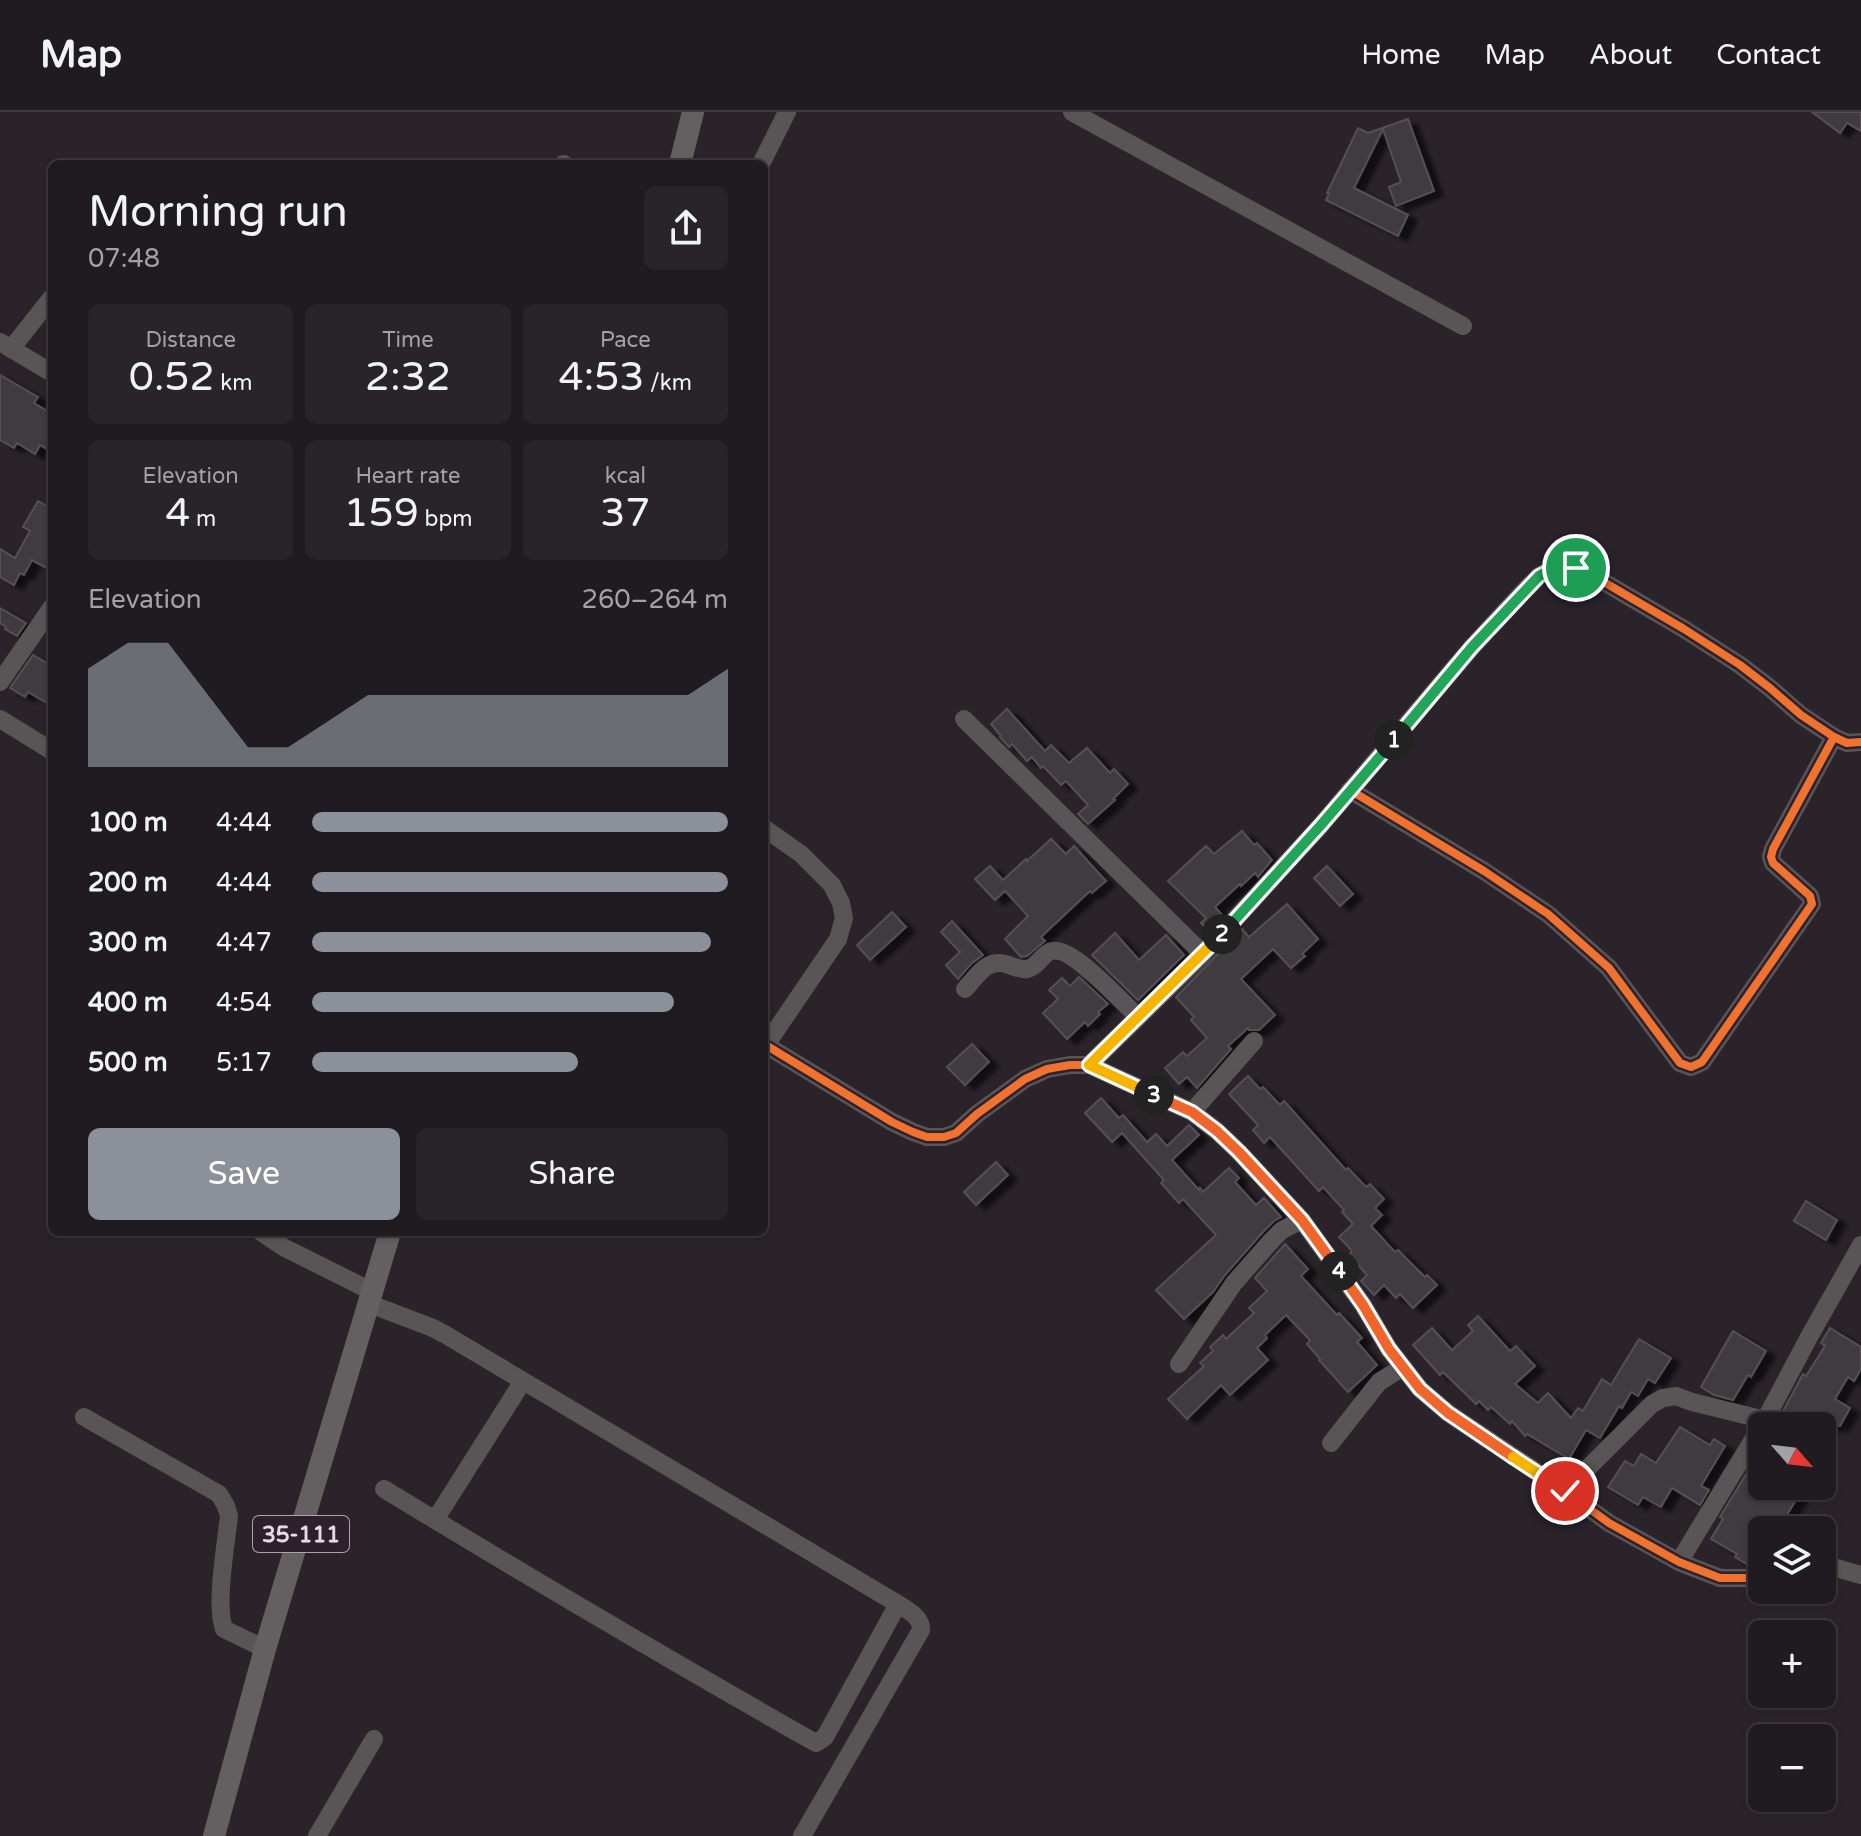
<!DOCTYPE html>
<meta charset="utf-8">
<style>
body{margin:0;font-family:"Varela Round",sans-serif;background:#282429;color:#f1f3f6;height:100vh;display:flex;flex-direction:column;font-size:30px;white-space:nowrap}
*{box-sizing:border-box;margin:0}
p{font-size:26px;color:#a2a1a5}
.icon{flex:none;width:44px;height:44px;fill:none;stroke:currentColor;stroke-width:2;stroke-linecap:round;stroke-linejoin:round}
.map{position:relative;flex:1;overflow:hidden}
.details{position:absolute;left:48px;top:48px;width:720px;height:1076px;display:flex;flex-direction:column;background:#201b20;border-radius:12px;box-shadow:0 2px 6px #0004,0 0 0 2px #3d393e}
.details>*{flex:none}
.needle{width:52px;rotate:118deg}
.buttons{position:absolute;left:1748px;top:1300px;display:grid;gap:16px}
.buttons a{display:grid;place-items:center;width:88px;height:88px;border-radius:12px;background:#201b20;box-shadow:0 2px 6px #0004,0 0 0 2px #3d393e;font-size:40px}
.pin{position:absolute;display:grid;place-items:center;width:68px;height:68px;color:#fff;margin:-34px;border:4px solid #fff;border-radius:50%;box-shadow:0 2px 8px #0007}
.km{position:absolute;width:40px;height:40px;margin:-20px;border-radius:50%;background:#222;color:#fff;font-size:22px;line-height:40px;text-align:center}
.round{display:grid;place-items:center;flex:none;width:84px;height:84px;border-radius:12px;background:#282429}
.head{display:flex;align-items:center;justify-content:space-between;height:136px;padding:0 40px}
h1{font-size:44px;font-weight:600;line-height:60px}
.stats{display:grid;grid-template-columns:repeat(3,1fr);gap:12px;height:136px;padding:8px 40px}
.stats div{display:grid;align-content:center;border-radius:12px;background:#282429;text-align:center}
.stats b{font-size:40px;font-weight:600}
.stats small{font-size:22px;font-weight:400}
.stats p{font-size:22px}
.chart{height:224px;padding:16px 40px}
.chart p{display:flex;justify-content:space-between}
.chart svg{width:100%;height:144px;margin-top:8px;fill:#8c9099;opacity:.7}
.cta{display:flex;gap:16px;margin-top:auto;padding:16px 40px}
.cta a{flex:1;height:92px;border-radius:12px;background:#8c9099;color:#fff;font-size:32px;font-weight:600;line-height:92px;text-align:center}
.cta a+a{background:#282429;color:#f1f3f6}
ul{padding:0 40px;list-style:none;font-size:26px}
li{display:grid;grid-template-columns:128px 96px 1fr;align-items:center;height:60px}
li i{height:20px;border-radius:10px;background:#8c9099}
header{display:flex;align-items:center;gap:48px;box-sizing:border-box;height:112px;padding:0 40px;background:#201b20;border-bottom:2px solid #3d393e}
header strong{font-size:38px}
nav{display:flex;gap:44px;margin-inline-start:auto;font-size:28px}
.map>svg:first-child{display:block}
.building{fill:#413a40;stroke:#555055;stroke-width:2;filter:url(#shadow)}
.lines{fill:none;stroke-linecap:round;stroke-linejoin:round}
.minor{stroke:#595556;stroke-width:18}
.major{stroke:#645f60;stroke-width:22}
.cycleway-casing{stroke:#2e202c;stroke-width:13}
.cycleway{stroke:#ef722f;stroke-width:8}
.split-1-casing{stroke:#fff;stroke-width:16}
.split-2-casing{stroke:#fff;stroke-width:16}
.split-3-casing{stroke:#fff;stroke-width:16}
.split-4-casing{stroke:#fff;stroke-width:16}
.split-5-casing{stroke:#fff;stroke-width:16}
.split-6-casing{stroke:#fff;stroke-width:16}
.split-1{stroke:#22a559;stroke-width:10}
.split-2{stroke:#22a559;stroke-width:10}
.split-3{stroke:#f5b400;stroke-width:10}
.split-4{stroke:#f0652b;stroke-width:10}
.split-5{stroke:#f0652b;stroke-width:10}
.split-6{stroke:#f5b400;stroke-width:10}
.labels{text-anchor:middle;stroke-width:6;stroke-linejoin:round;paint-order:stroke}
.shield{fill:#2e202c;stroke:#aea3ad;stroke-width:2}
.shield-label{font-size:22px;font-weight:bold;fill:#e5dbe4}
</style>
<header>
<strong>Map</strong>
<nav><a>Home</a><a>Map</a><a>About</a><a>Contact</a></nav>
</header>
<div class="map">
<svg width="1861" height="1724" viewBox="0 0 1861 1724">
<defs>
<filter id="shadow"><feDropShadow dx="9" dy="5" stdDeviation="2" flood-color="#0009"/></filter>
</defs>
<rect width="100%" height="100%" fill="#2a242a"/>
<g class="building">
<polygon points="1812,0 1861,0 1861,19 1847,11 1840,21"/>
<polygon points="1408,7 1434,79 1396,94 1389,75 1401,70 1383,17 1354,76 1408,103 1398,124 1326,88 1329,82 1327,81 1358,16 1368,21"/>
<polygon points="0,263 38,285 34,291 52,302 52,340 40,333 35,342 17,331 14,336 0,328"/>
<polygon points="38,389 52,397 52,459 32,448 24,463 20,461 14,473 0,465 0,437 15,446 30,419 23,415"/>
<polygon points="0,496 26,511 17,524 5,517 6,515 0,511"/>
<polygon points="33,543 52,554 52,594 28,580 25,585 10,576"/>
<polygon points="1007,597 1045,639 1051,633 1069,651 1087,636 1110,661 1114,657 1128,672 1113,687 1115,688 1088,712 1078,702 1088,693 1066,669 1061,673 1043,654 1041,656 1032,645 1027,649 1012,632 1009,635 1000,625 1001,624 991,612"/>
<polygon points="1242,719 1254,733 1257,731 1272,748 1258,765 1255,761 1241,774 1240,772 1215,795 1222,803 1208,818 1201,811 1206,806 1168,769 1206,734 1214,742"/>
<polygon points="1051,727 1066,742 1074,734 1106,769 1092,781 1090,779 1041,825 1045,829 1027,844 1021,845 1005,827 1028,804 1005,779 995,788 975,767 990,754 1003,768 1026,747 1027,749"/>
<polygon points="1327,754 1353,782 1340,794 1314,766"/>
<polygon points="1287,792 1318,827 1302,842 1305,844 1291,856 1273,837 1241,867 1275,903 1259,918 1249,918 1248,916 1228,934 1231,937 1197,976 1187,965 1179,972 1165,956 1183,940 1187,944 1207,926 1191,908 1194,905 1176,885 1242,817 1249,825"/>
<polygon points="892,800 906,815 870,848 857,833"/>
<polygon points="952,809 983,843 971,852 958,867 946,853 960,840 941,820"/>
<polygon points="1115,821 1139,848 1166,823 1184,843 1138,888 1092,843"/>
<polygon points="1079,865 1108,892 1098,900 1100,902 1088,914 1085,910 1067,927 1043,901 1058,887 1049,878 1062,866 1070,874"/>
<polygon points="972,932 989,950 965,973 947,955"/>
<polygon points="1248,964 1260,977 1263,975 1280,993 1284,989 1346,1058 1348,1056 1366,1075 1370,1072 1384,1087 1375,1096 1382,1103 1371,1114 1395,1140 1398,1138 1425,1165 1427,1163 1437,1173 1413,1196 1400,1182 1396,1186 1384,1173 1374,1183 1361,1169 1367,1163 1349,1143 1352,1139 1339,1125 1353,1112 1342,1100 1344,1098 1323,1075 1319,1079 1270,1025 1264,1031 1253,1018 1258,1013 1229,982"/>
<polygon points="1101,986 1119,1006 1123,1003 1147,1030 1156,1022 1167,1034 1189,1013 1199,1023 1172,1048 1199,1078 1200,1076 1203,1080 1229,1056 1239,1066 1235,1070 1256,1093 1264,1086 1281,1105 1274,1109 1263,1120 1225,1163 1213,1180 1184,1207 1156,1178 1216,1123 1183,1087 1179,1091 1161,1071 1164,1068 1122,1021 1112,1030 1085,1001"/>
<polygon points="996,1050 1008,1063 976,1093 964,1080"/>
<polygon points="1806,1089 1837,1108 1826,1128 1794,1109"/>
<polygon points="1285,1132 1308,1157 1301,1164 1337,1203 1339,1201 1362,1226 1357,1230 1377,1253 1348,1280 1319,1248 1320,1247 1307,1232 1310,1228 1286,1203 1265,1223 1267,1226 1257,1236 1268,1248 1230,1283 1221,1273 1187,1307 1168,1287 1204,1254 1200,1251 1213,1239 1210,1235 1223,1223 1226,1227 1254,1201 1249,1196 1267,1179 1255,1166"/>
<polygon points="1478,1204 1510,1239 1516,1234 1535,1254 1515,1272 1538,1291 1548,1281 1571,1306 1578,1296 1583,1299 1602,1267 1611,1273 1639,1227 1671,1246 1655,1271 1648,1267 1638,1284 1631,1280 1622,1296 1619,1294 1600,1326 1586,1318 1569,1347 1527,1322 1525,1324 1512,1309 1510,1312 1491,1295 1488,1298 1479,1289 1476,1292 1443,1260 1440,1263 1413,1233 1432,1216 1452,1238 1473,1219 1468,1213"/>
<polygon points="1830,1216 1861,1235 1861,1257 1854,1269 1848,1265 1835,1287 1850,1296 1840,1314 1775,1314 1803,1262 1806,1264 1825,1234 1821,1231"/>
<polygon points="1733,1219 1766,1239 1751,1265 1748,1263 1733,1288 1714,1283 1701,1275"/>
<polygon points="1680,1315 1710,1333 1714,1327 1725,1334 1701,1374 1709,1378 1700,1393 1672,1376 1661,1395 1643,1385 1638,1393 1608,1375 1625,1349 1634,1354 1641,1342 1656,1351"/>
<polygon points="1762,1336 1762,1374 1802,1374 1797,1382 1799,1383 1785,1406 1779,1403 1770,1418 1762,1418 1762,1443 1755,1454 1750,1454 1735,1445 1737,1442 1711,1427 1723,1407 1720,1405"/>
</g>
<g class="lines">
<g class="minor">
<polyline points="1072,0 1463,214"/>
<polyline points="563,52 564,52"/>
<polyline points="761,52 787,0"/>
<polyline points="0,230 52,261"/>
<polyline points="11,237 52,185"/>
<polyline points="0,570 52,495"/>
<polyline points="0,607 52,639"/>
<polyline points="964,607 1203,842"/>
<polyline points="1350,678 1484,759 1548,802 1609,856 1680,951 1691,955 1702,950 1812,792 1810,784 1773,751 1771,745 1773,737 1834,625"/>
<polyline points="764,716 801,742 832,773 841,791 844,806 838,827 766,933"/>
<path d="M965 877C978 863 987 845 1009 853 1014 855 1021 858 1027 857 1038 855 1042 841 1052 839 1071 833 1123 891 1138 905"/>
<polyline points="764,932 892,1010 913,1020 927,1025 944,1025 956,1021 977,1002 1025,967 1047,957 1070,953 1089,953 1192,1000 1217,1019 1239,1040 1302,1108 1363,1193 1389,1237 1420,1277 1448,1301 1565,1379 1609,1411 1679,1450 1720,1466 1762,1466"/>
<polyline points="1089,953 1203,842 1321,713 1472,535 1520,483 1539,464 1558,454 1576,456 1597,466 1684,517 1740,553 1770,576 1801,603 1834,625 1847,631 1861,630"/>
<polyline points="1192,1000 1254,929"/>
<polyline points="261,1120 285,1136 373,1180"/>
<path d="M370 1192 433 1216 446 1223 898 1492 825 1625 816 1631C671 1549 527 1464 384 1377"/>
<polyline points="1179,1252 1234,1171 1272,1128 1282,1118 1302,1108"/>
<path d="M84 1305 219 1382 226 1394 229 1404C226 1432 215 1493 224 1517L265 1537"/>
<polyline points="1331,1331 1379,1270 1403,1255"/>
<polyline points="1565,1379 1652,1292 1663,1286 1676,1284 1692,1290 1765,1308"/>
<polyline points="435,1408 523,1269"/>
<polyline points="1679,1450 1765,1308 1809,1225 1861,1133"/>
<polyline points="1822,1455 1833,1455 1861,1463"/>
<polyline points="317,1724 374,1627"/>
<path d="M802 1724 921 1518C922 1505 907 1498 898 1492"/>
</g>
<g class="major">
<polyline points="680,52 693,0"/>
<polyline points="214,1724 265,1537 390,1120"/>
</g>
<g class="cycleway-casing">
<g id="cycleway">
<polyline points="1350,678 1484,759 1548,802 1609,856 1680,951 1691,955 1702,950 1812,792 1810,784 1773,751 1771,745 1773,737 1834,625"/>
<polyline points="764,932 892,1010 913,1020 927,1025 944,1025 956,1021 977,1002 1025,967 1047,957 1070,953 1089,953 1192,1000 1217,1019 1239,1040 1302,1108 1363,1193 1389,1237 1420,1277 1448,1301 1565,1379 1609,1411 1679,1450 1720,1466 1762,1466"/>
<polyline points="1089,953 1203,842 1321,713 1472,535 1520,483 1539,464 1558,454 1576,456 1597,466 1684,517 1740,553 1770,576 1801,603 1834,625 1847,631 1861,630"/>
</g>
</g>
<use href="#cycleway" class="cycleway"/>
</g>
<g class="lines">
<g class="split-1-casing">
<polyline id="split-1" points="1394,628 1472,535 1539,464 1558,454 1576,456"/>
</g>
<g class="split-2-casing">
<polyline id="split-2" points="1222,822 1321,713 1394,628"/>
</g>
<g class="split-3-casing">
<polyline id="split-3" points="1154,983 1089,953 1222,822"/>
</g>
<g class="split-4-casing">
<polyline id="split-4" points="1154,983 1192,1000 1217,1019 1239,1040 1302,1108 1339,1159"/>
</g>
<g class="split-5-casing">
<polyline id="split-5" points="1339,1159 1363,1193 1389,1237 1420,1277 1448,1301 1513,1345"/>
</g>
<g class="split-6-casing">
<polyline id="split-6" points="1513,1345 1565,1379"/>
</g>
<use href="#split-1" class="split-1"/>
<use href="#split-2" class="split-2"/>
<use href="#split-3" class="split-3"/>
<use href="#split-4" class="split-4"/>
<use href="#split-5" class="split-5"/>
<use href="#split-6" class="split-6"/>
</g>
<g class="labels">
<rect class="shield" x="253" y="1404" width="96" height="36" rx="6"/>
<g class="shield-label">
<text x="301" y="1430">35-111</text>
</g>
</g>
</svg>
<div class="buttons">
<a><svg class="needle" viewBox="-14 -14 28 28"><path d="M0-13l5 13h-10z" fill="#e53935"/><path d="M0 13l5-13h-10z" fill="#a2a1a5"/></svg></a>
<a><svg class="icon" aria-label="layers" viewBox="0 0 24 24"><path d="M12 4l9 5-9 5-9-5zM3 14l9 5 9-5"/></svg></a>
<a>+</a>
<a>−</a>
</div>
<div class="pin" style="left:1576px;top:456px;background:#1e9e55"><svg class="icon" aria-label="arrive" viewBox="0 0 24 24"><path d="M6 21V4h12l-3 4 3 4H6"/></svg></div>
<div class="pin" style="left:1565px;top:1379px;background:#d93025"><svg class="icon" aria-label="check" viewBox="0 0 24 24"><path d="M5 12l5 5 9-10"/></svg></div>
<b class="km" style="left:1394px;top:628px">1</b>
<b class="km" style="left:1222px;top:822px">2</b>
<b class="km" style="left:1154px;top:983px">3</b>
<b class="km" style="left:1339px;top:1159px">4</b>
<section class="details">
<div class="head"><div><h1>Morning run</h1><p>07:48</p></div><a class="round"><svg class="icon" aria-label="share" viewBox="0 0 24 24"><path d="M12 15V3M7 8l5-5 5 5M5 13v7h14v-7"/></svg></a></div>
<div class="stats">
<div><p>Distance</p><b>0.52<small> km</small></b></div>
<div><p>Time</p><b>2:32</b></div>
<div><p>Pace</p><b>4:53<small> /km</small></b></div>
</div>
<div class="stats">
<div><p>Elevation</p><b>4<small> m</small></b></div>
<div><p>Heart rate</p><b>159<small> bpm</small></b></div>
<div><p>kcal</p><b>37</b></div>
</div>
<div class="chart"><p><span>Elevation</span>260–264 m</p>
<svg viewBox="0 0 160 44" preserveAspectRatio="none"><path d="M0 44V14L10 6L20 6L30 22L40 38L50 38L60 30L70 22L80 22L90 22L100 22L110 22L120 22L130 22L140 22L150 22L160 14V44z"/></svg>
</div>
<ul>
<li><b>100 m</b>4:44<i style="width:100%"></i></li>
<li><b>200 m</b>4:44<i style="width:100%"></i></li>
<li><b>300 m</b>4:47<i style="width:96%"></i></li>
<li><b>400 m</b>4:54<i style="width:87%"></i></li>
<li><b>500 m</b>5:17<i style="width:64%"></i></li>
</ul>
<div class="cta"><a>Save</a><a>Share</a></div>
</section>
</div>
